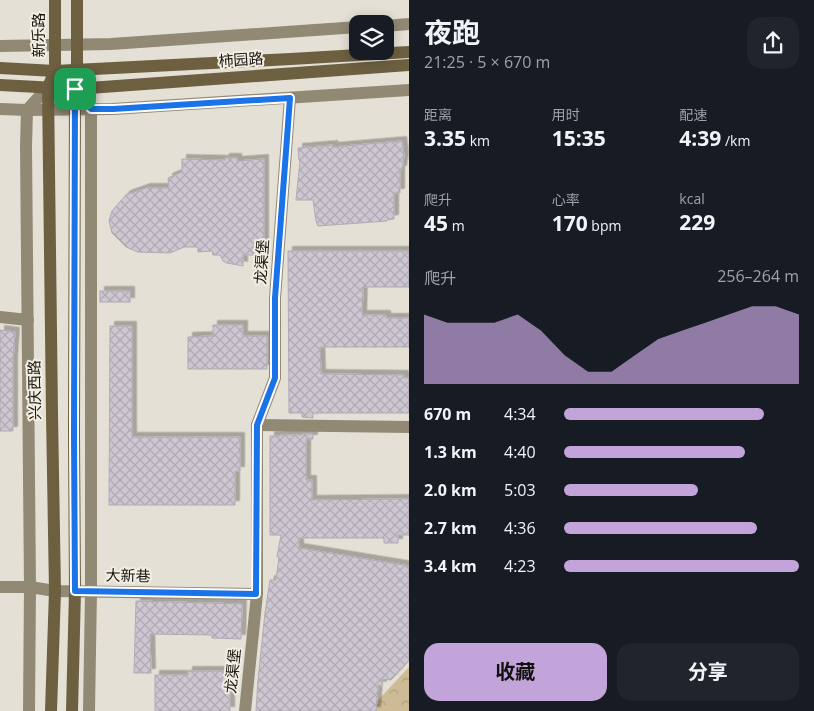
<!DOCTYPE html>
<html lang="zh">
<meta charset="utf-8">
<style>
body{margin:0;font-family:"Open Sans","Noto Sans SC",sans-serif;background:#20242c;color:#f1f3f6;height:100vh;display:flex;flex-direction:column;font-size:19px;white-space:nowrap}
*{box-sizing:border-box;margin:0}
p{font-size:16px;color:#9ea1a6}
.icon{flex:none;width:28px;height:28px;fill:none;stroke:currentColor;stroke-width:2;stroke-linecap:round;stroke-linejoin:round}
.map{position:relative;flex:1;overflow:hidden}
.side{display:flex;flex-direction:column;background:#171b24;width:405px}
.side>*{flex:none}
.fabs{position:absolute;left:349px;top:15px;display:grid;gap:10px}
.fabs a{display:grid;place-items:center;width:45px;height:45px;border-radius:10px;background:#171b24;box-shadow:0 2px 12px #0003;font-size:25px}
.pin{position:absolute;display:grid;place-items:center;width:42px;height:42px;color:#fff;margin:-21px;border-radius:10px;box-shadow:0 2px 8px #0006}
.round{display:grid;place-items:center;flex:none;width:52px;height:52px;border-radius:15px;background:#20242c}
.overview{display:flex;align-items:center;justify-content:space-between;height:85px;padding:0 15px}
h1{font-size:28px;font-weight:700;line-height:38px}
.figures{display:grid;grid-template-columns:repeat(3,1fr);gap:8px;height:85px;padding:5px 15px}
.figures div{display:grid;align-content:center}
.figures b{font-size:21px;font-weight:700}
.figures small{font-size:14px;font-weight:400}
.figures p{font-size:14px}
.chart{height:140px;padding:10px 15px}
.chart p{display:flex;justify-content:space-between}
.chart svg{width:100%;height:90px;margin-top:5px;fill:#c3a4da;opacity:.7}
.cta{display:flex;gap:10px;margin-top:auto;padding:10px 15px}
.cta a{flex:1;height:58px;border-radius:15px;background:#c3a4da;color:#111;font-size:20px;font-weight:700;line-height:58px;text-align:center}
.cta a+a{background:#20242c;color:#f1f3f6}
ul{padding:0 15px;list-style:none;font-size:16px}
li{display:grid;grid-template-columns:80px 60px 1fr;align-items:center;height:38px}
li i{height:12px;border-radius:6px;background:#c3a4da}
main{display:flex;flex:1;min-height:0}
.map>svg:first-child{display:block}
.green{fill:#ccbb95}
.forest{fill:url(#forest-crowns)}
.building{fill:url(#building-cross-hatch);stroke:#afaab4;filter:url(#shadow)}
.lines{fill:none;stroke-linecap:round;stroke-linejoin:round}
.minor{stroke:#928974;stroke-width:12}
.tertiary{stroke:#928974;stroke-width:12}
.secondary{stroke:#6d6041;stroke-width:12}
.route-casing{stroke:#fff;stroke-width:10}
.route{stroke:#1a73e8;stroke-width:6}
.labels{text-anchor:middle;stroke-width:4;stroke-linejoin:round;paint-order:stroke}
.street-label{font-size:15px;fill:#181612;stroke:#f3eee2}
</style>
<main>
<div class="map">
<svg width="409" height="711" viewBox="0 0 409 711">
<defs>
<pattern id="forest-crowns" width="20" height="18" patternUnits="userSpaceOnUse" patternTransform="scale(1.25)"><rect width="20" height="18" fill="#ccbb95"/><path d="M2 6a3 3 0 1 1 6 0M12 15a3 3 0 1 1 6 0" fill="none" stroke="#aea07f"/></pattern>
<pattern id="building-cross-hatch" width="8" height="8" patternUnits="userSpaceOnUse" patternTransform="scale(1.25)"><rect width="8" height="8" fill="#cdc7d2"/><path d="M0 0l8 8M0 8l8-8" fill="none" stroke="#afaab3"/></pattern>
<filter id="shadow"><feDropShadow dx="4.5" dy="-4.5" stdDeviation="0" flood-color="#0004"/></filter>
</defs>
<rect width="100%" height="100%" fill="#e5e0d5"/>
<polygon class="green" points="409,667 409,711 368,711"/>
<polygon class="forest" points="409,672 409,711 372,711"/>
<g class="building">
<polygon points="402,141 404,156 402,170 400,170 400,193 394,193 394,219 387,220 387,221 318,226 316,221 313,200 296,200 300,161 299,160 298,148 333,145 333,147"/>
<polygon points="225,158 237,158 237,161 264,159 264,255 243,255 243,266 227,263 223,261 220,255 213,255 212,251 198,252 198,247 184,247 170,253 138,252 126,247 112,233 109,221 112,211 126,195 146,188 169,188 168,178 182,172 182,159 225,160"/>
<polygon points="288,251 409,251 409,287 363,287 362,315 386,315 386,318 409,318 409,347 320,347 321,374 404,375 404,378 409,378 409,413 313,413 313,418 302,417 302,413 289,413"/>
<rect x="100" y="291" width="30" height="11"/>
<polygon points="213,325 243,325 243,336 267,336 267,369 188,369 188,337 213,336"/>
<polygon points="110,326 132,326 132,437 240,437 240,471 235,471 235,505 109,505"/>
<polygon points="0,330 15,332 13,360 13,431 0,431"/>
<polygon points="302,434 313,434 313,439 306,439 306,480 312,480 312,500 409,499 409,535 398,535 398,543 384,543 384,538 299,538 299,548 409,566 409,660 391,680 382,679 382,686 378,685 376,711 256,711 258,680 265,613 270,580 276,580 279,557 277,557 281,535 270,535 270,436 280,436 280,435 302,435"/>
<polygon points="136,601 242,604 241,639 212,638 212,635 150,634 151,673 134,673"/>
<polygon points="188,671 230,671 230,711 155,711 155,675 188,675"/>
</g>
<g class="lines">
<g class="minor">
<polyline points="0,317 28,320"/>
<polyline points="257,425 409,427"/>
<polyline points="245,711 257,594 257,425 275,378 275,298 290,98"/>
</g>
<g class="tertiary">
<polyline points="385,26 409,24"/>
<polyline points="0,46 111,44 358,27"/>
<polyline points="75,89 91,109 91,591 89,711"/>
<polyline points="0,109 27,110 113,109 409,90"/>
<polyline points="0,587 30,587 55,591 257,594"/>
<polyline points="29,711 30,587 26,146 27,110 48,87"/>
</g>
<g class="secondary">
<polyline points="0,68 55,71 291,59 409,52"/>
<polyline points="0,85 75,89 409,65"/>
<polyline points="51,711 55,591 52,414 48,87 55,71 55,0"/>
<polyline points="72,711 75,591 74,434 75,89 77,70 77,0"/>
</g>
</g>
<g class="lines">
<g class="route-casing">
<polygon id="route" points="75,89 91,109 113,109 290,98 275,298 275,378 257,425 256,594 75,591 74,434"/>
</g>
<use href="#route" class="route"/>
</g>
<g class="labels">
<g class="street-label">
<text transform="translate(39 35) rotate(-90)" y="5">新乐路</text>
<text transform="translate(241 60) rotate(-4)" y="5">柿园路</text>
<text transform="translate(262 262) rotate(-86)" y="5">龙渠堡</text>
<text transform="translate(35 390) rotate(-91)" y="5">兴庆西路</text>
<text transform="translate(128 576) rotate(1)" y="5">大新巷</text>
<text transform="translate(233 671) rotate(-84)" y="5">龙渠堡</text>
</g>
</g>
</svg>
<div class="fabs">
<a><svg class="icon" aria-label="layers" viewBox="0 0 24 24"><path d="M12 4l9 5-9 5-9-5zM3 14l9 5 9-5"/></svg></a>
</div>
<div class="pin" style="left:75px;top:89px;background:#1e9e55"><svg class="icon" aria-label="arrive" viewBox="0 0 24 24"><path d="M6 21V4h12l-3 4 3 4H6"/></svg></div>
</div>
<section class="side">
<div class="overview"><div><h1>夜跑</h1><p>21:25 · 5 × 670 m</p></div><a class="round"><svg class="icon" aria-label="share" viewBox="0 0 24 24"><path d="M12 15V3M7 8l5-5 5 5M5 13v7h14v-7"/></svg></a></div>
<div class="figures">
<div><p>距离</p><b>3.35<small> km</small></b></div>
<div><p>用时</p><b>15:35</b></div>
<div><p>配速</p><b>4:39<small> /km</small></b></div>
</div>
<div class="figures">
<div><p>爬升</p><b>45<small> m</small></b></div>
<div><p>心率</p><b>170<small> bpm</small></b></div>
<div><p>kcal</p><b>229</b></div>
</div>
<div class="chart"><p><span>爬升</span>256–264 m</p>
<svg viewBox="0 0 160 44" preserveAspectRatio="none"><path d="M0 44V10L10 14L20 14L30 14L40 10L50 18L60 30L70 38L80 38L90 30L100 22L110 18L120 14L130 10L140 6L150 6L160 10V44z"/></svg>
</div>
<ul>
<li><b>670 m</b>4:34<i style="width:85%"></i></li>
<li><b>1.3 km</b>4:40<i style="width:77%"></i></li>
<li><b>2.0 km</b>5:03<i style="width:57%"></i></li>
<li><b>2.7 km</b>4:36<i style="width:82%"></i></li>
<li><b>3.4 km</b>4:23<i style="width:100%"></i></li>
</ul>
<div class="cta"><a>收藏</a><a>分享</a></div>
</section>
</main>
